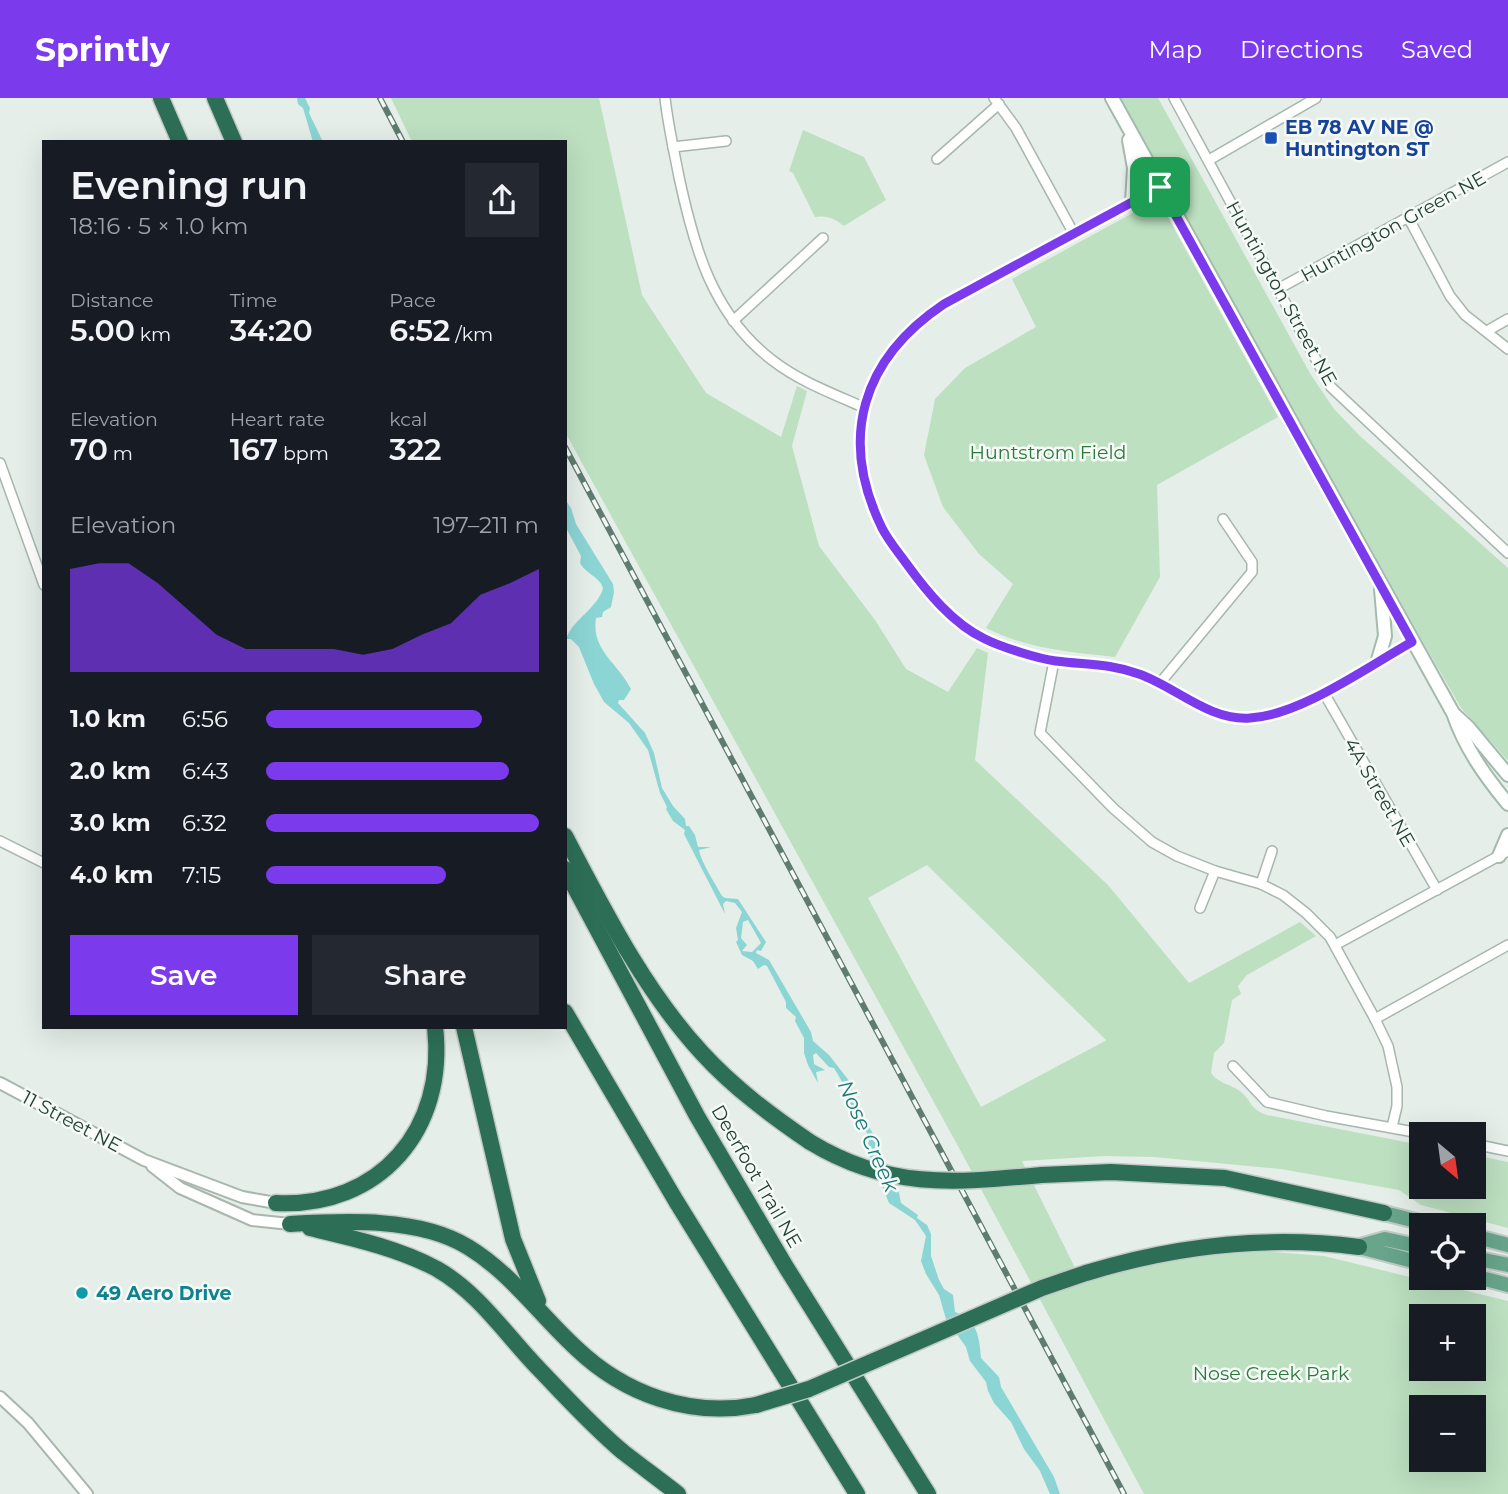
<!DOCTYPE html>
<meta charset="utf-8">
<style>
body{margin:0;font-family:Montserrat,sans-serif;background:#242831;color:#f1f3f6;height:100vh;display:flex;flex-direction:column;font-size:26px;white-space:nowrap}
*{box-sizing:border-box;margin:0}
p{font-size:23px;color:#9ea1a6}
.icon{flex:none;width:38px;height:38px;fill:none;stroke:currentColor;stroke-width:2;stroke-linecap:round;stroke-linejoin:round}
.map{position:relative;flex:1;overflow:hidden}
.details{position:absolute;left:42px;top:42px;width:525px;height:889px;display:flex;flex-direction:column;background:#171b24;border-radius:0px;box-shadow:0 7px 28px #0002}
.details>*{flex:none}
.needle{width:46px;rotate:151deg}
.tools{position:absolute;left:1409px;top:1024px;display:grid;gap:14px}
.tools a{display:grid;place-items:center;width:77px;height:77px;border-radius:0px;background:#171b24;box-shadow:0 7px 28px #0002;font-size:35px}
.pin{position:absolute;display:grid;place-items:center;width:60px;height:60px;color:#fff;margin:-30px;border-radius:14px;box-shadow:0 4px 10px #0006}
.round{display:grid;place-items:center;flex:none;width:74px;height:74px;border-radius:0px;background:#242831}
.summary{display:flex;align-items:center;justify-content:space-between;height:119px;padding:0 28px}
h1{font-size:38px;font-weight:600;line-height:52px}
.metrics{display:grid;grid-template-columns:repeat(3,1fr);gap:10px;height:119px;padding:7px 28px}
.metrics div{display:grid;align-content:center}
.metrics b{font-size:30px;font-weight:600}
.metrics small{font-size:19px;font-weight:400}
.metrics p{font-size:19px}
.chart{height:196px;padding:14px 28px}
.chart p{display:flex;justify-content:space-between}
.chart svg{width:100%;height:126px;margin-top:7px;fill:#7c3aed;opacity:.7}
.button{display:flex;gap:14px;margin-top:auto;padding:14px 28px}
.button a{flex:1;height:80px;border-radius:0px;background:#7c3aed;color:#fff;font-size:28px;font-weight:600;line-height:80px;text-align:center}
.button a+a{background:#242831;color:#f1f3f6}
ul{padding:0 28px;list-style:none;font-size:23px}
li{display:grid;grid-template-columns:112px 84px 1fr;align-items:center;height:52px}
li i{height:18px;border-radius:9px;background:#7c3aed}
header{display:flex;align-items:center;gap:42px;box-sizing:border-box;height:98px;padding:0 35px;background:#7c3aed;color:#fff}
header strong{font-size:33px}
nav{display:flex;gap:38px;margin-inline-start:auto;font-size:24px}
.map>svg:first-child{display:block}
.green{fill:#bde0c1;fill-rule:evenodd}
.water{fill:#8bd5d4;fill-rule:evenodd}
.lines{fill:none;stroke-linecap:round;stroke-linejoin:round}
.minor-casing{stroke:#a7b7ae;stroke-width:12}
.tertiary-casing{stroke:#a7b7ae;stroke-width:14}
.secondary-casing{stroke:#a3bbae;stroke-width:16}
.primary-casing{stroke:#c1cac6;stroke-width:18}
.motorway-casing{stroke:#c1cac6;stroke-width:19}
.minor{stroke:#fff;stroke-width:9}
.tertiary{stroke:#fff;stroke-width:10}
.secondary{stroke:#fff;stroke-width:12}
.primary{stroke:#68a58b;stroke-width:14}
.motorway{stroke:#2d6f56;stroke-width:16}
.rail-casing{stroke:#5e7c6f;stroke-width:6}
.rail{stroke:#f6faf7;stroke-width:3.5;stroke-dasharray:10;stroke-linecap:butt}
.motorway-bridge-casing{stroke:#c1cac6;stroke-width:19;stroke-linecap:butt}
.motorway-bridge{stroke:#2d6f56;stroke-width:16}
.route-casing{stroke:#fff;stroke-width:14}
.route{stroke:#7c3aed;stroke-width:9}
.transit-dot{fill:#1a4fb4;stroke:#f6faf7;stroke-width:2.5}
.culture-dot{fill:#0f9aa8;stroke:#f6faf7;stroke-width:2.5}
.labels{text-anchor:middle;stroke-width:5;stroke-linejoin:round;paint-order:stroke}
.transit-label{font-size:19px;font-weight:bold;fill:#164399;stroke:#f6faf7;text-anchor:start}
.street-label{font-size:19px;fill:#234134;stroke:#f6faf7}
.park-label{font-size:19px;fill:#2b7a3c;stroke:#f6faf7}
.culture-label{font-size:19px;font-weight:bold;fill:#0d838f;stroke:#f6faf7;text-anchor:start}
.water-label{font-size:21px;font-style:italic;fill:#1a7a7a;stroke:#f6faf7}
</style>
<header>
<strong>Sprintly</strong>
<nav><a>Map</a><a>Directions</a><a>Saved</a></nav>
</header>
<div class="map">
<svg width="1508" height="1396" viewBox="0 0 1508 1396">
<rect width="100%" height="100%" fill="#e5eee8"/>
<g class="green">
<path d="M391 0H599L642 197 706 295 781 339 797 288 807 293 792 348 819 448 875 522 906 571 948 594 977 550 988 555 975 662 1108 787 1189 885 1300 824 1316 838 1247 877 1238 888 1241 896 1232 902 1224 945 1214 955 1211 975C1219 986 1231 986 1241 994 1253 1004 1248 1010 1267 1017L1421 1047V1088H1474V1057L1508 1064V1130L1421 1107 1399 1092 1281 1071 1154 1059 1105 1058 1022 1063 1081 1182 1121 1171 1193 1159 1262 1153 1324 1158 1508 1203V1396H1144L958 1048 565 334V44H412ZM927 767 1106 942 1105 943 981 1009 868 800ZM1421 1218H1474V1270H1421ZM1421 1309H1474V1362H1421Z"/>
<polygon points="1120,0 1158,0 1311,277 1334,311 1360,338 1508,470 1508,663 1461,610 1427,551"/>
<path d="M803 32 864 59 886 102 844 128C835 121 828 117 815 119L793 75 789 73Z"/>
<path d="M1149 109 1165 114 1278 319 1157 387 1160 479 1115 559C1070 554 1027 551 986 530L1013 486 979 456 943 409 924 357 935 301 965 270 1036 229 1012 181 1140 111Z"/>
</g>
<g class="water">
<polygon points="297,0 305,0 310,10 309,15 323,44 313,44 303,10 298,6"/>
<path d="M565 401 571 410 576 426 613 486 614 494 611 509 603 514 602 519 596 520C591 552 617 564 631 591L624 602H619L618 605 645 635 654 655 662 690 673 708 685 721 686 728H689L695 737 698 749H711L699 752C701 764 715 785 722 798L725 800 738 801 766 844 761 853 757 852 756 855 769 862 811 934 813 943 829 957 850 984 858 1012 872 1034 898 1090 901 1105 918 1117 917 1120 927 1127 931 1136V1158L939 1182 944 1191 953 1197 955 1214C978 1223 979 1238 981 1260L999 1279 1001 1289 1054 1379 1060 1396H1050L1040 1373 1024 1351 1011 1324 994 1305 988 1293 986 1284 970 1263 966 1249 946 1221 939 1197 926 1176 921 1163 926 1138 915 1122 889 1105 866 1049 869 1044 867 1035 853 1014 847 992 834 970 829 969 816 955 813 957 814 966 825 972 816 974 818 985 808 967 804 955V940L795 923 796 919 786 910V904L767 868 764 867 758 871 753 863 742 857 736 844 738 842 736 830 742 814 735 805 726 803 723 806 725 816 684 736 685 732 673 723 666 711 667 709 660 695 648 652 629 625 604 604 594 586 579 549 571 541H566C572 522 598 510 603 490 600 479 586 476 580 465L581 458 565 428ZM748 822 761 845 752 854 742 853 747 847 741 840 743 824Z"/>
</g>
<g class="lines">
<g class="minor-casing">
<g id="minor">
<path d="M665 0C668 27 674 53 679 79 694 149 712 216 772 262 799 283 831 295 863 309"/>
<polyline points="994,0 1016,30 1074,136"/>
<polyline points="1174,0 1331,289 1508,455"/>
<polyline points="673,49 726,43"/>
<polyline points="937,61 999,6"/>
<polyline points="1209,62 1316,0"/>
<path d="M1160 89 944 206C862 261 838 340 882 430 888 442 898 454 906 465 927 494 952 526 985 541 1001 549 1039 561 1056 563 1087 567 1108 565 1139 576 1176 589 1209 623 1250 620 1302 617 1366 569 1412 544"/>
<polyline points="1408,119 1450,198 1465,217 1508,251"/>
<polyline points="1278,191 1508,64"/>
<polyline points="733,223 823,140"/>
<polyline points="1487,233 1508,221"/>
<polyline points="0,365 44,487"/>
<polyline points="1054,563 1040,635 1113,710 1152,744 1177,758 1215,773 1261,786 1283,797 1306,815 1330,839 1375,921 1388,948 1397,989 1397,1008 1392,1029"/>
<polyline points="1160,585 1252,474 1252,464 1223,421"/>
<polyline points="1324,595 1437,792"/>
<polyline points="0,743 44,765"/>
<polyline points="1261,786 1272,753"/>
<polyline points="1200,810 1215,773"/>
<polyline points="1335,847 1508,753"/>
<polyline points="1375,921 1508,847"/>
<polyline points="1233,968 1267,1004 1326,1018 1425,1036"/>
<polyline points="1474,1046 1508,1053"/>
</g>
</g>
<g class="tertiary-casing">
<g id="tertiary">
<polyline points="0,985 144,1062 242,1099 276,1105"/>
<polyline points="152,1068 180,1090 252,1122 290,1126"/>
<polyline points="0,1299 28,1325 87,1396"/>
</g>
</g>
<g class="secondary-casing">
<g id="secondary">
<path d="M1112 0 1453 615C1465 650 1485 678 1508 706"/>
<polyline points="1129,42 1134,70 1132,104"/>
<polyline points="1378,562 1385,538 1381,491"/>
<polyline points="1455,617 1469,630 1508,677"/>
<polyline points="1499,758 1508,737"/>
</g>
</g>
<g class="primary-casing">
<g id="primary">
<polyline points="1384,1115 1432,1127"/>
<polyline points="1474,1138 1508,1147"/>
<polyline points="1360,1148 1385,1141 1421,1149"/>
<polyline points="1359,1149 1421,1165"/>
<polyline points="1474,1160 1508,1167"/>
<polyline points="1474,1178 1508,1187"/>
</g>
</g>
<g class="motorway-casing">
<g id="motorway">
<polyline points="161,0 180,44"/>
<polyline points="215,0 234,44"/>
<path d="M565 738C605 814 644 892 702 955 734 990 772 1018 810 1044"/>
<polyline points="565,771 697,1018 786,1169 928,1396"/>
<polyline points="565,914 676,1103 857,1396"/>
<polyline points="464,929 513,1141 538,1203"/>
<polyline points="1041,1077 1111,1074 1225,1080 1384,1115"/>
<path d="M276 1105C380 1110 447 1031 435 929"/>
<path d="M290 1126C345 1123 419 1119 468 1149 511 1175 539 1216 576 1250 624 1296 690 1320 756 1307"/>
<path d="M310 1130C352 1140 398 1150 437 1171 479 1195 506 1237 539 1271 566 1299 593 1329 623 1354 641 1368 660 1382 678 1396"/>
<path d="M1086 1175C1174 1148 1267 1137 1359 1149"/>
</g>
</g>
<use href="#minor" class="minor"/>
<use href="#tertiary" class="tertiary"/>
<use href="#secondary" class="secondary"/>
<use href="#primary" class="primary"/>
<use href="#motorway" class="motorway"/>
<g class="rail-casing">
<g id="rail">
<polyline points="380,0 403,44"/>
<polyline points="565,349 1124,1396"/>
</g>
</g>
<use href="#rail" class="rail"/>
<g class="motorway-bridge-casing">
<g id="motorway-bridge">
<path d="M810 1044C889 1092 954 1085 1041 1077"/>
<polyline points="756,1307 809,1291 1042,1190 1086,1175"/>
</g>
</g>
<use href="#motorway-bridge" class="motorway-bridge"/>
</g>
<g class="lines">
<g class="route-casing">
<path id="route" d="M1160 89 1412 544C1367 569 1301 617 1250 620 1209 623 1176 589 1139 576 1109 565 1086 567 1056 563 1039 561 1001 549 985 541 953 526 927 494 906 465 898 454 888 442 882 430 838 340 862 261 944 206Z"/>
</g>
<use href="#route" class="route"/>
</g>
<rect class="transit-dot" x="1264" y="33" width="14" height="14" rx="3.5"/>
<circle class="culture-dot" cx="82" cy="1195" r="7"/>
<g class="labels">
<g class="transit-label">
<text x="1285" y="36">EB 78 AV NE @<tspan x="1285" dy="22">Huntington ST</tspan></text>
</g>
<g class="street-label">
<text transform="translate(1393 128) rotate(-29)" y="7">Huntington Green NE</text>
<text transform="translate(1282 195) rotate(61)" y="7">Huntington Street NE</text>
<text transform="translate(1380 694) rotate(60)" y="7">4A Street NE</text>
<text transform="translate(72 1023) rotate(28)" y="7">11 Street NE</text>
<text transform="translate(757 1078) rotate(60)" y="7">Deerfoot Trail NE</text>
</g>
<g class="park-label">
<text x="1048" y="361">Huntstrom Field</text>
<text x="1271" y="1282">Nose Creek Park</text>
</g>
<g class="culture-label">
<text x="96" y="1202">49 Aero Drive</text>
</g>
<g class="water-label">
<text transform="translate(868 1038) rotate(66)" y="7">Nose Creek</text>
</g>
</g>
</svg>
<div class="tools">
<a><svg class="needle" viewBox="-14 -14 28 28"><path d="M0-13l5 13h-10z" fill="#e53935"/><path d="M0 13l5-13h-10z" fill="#9ea1a6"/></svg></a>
<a><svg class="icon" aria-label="locate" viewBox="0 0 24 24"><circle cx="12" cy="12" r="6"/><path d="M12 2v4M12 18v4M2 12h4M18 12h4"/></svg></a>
<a>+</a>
<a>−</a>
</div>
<div class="pin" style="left:1160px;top:89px;background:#1e9e55"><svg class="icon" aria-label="arrive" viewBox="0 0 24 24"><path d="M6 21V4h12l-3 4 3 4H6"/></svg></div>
<section class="details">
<div class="summary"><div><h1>Evening run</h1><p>18:16 · 5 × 1.0 km</p></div><a class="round"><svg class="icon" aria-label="share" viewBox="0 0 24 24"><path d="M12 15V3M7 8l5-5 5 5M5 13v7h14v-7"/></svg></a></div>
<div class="metrics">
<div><p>Distance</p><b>5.00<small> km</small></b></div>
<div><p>Time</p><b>34:20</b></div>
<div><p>Pace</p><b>6:52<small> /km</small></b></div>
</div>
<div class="metrics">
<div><p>Elevation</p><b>70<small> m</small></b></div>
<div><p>Heart rate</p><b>167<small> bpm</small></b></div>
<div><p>kcal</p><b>322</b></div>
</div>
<div class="chart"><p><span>Elevation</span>197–211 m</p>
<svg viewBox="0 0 160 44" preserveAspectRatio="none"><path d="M0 44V8L10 6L20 6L30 13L40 22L50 31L60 36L70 36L80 36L90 36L100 38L110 36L120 31L130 27L140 17L150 13L160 8V44z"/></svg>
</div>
<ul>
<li><b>1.0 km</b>6:56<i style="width:79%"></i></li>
<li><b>2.0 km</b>6:43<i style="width:89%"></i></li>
<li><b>3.0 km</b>6:32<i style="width:100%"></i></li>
<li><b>4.0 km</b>7:15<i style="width:66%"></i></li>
</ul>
<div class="button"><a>Save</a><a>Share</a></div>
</section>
</div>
